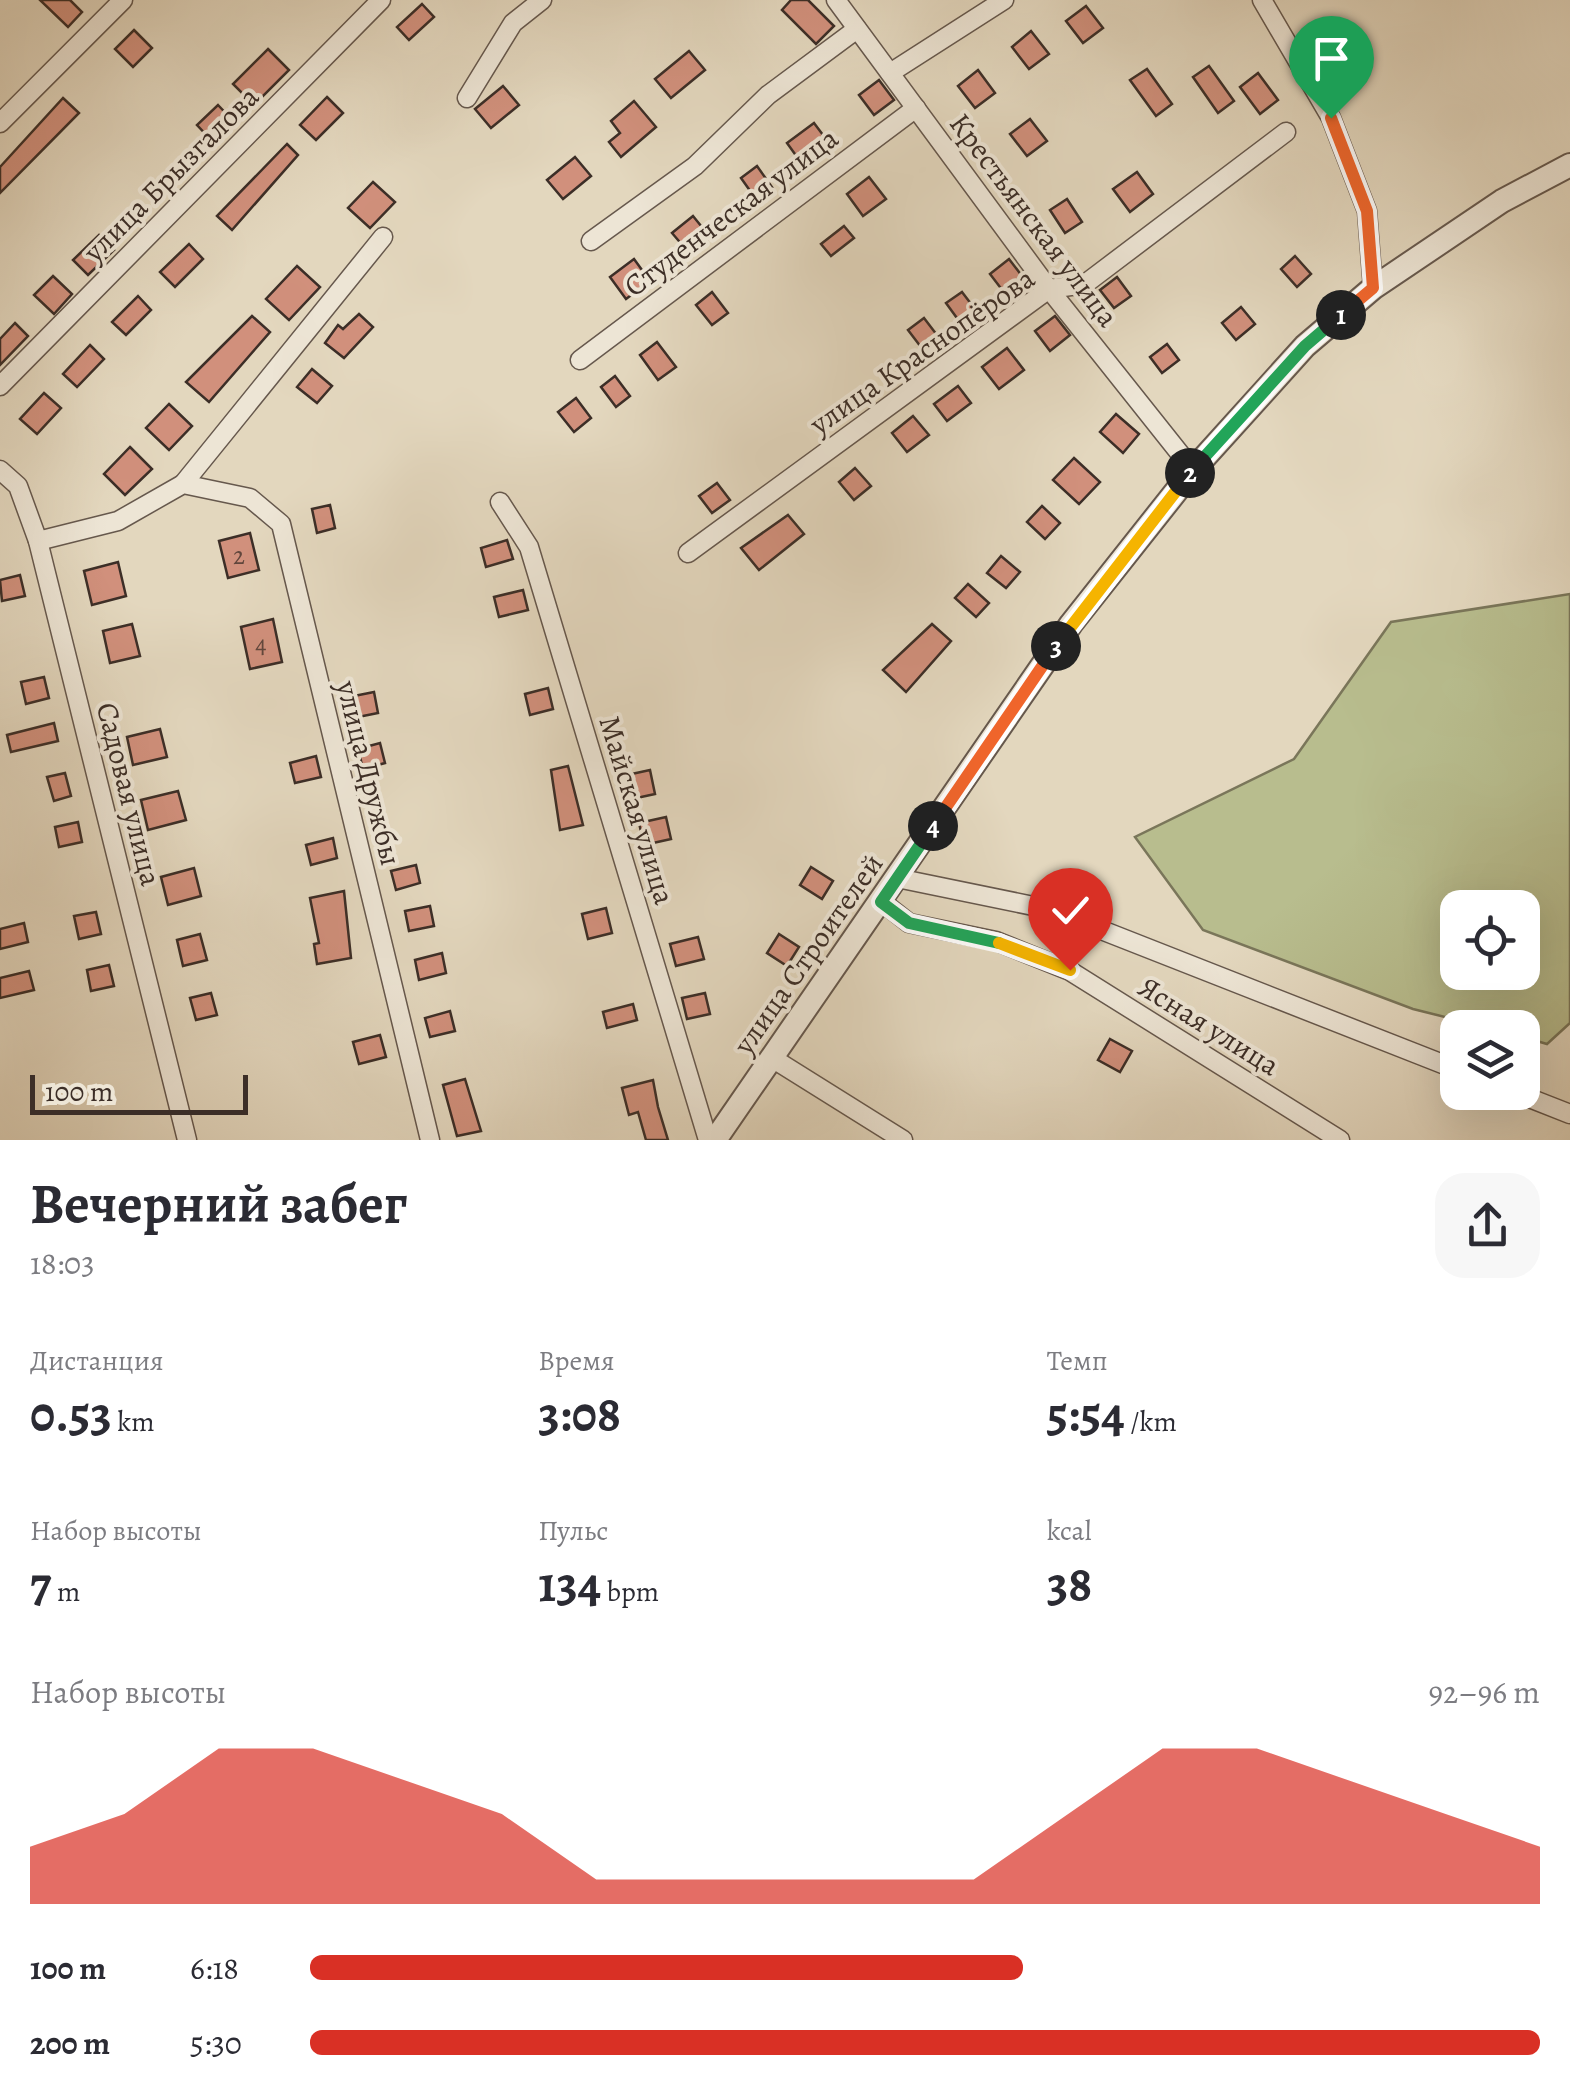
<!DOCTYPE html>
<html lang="ru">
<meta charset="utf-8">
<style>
body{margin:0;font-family:Alegreya,serif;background:#f7f7f7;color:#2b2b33;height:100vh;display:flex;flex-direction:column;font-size:38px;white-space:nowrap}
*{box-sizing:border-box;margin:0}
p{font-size:32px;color:#7c7c81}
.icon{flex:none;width:55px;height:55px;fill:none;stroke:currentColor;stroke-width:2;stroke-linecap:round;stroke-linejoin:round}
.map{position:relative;height:1140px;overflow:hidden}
.panel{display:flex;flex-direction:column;background:#fff;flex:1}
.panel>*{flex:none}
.buttons{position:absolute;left:1440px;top:890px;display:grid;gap:20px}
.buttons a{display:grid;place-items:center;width:100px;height:100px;border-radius:20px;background:#fff;box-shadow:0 10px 40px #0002;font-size:50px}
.scale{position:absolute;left:30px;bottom:25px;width:218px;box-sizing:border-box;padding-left:10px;border:5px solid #3c2e27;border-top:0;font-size:28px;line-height:35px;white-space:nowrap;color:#3c2e27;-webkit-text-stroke:8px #ede5d5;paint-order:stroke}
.pin{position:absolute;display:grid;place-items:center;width:85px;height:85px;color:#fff;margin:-102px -42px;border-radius:50% 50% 50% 0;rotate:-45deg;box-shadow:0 0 10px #0007}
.pin .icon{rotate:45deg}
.km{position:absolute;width:50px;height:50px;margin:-25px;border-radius:50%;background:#222;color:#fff;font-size:28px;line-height:50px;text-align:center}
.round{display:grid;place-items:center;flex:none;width:105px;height:105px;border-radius:30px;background:#f7f7f7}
.summary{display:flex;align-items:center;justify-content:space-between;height:170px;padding:0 30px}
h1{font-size:55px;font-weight:600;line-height:75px}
.figures{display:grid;grid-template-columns:repeat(3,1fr);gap:15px;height:170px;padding:10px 30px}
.figures div{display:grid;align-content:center}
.figures b{font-size:50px;font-weight:600}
.figures small{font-size:28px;font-weight:400}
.figures p{font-size:28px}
.chart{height:280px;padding:20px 30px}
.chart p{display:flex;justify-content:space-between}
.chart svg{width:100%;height:180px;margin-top:10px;fill:#d93025;opacity:.7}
ul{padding:0 30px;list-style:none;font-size:32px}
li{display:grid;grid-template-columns:160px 120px 1fr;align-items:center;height:75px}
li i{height:25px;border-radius:12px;background:#d93025}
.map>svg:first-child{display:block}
.green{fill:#b8bd8e;stroke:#7a765a;stroke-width:2.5;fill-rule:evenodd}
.building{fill:#d1907c;stroke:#3c2e27;stroke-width:2.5}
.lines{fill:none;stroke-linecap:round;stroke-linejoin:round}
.minor-casing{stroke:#66584d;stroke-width:21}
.tertiary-casing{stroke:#66584d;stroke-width:26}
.minor{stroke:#ede5d5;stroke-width:18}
.tertiary{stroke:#ede5d5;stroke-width:22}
.split-1-casing{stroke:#fff;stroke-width:20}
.split-2-casing{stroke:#fff;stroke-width:20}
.split-3-casing{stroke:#fff;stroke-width:20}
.split-4-casing{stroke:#fff;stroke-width:20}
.split-5-casing{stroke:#fff;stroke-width:20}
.split-6-casing{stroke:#fff;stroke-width:20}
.split-1{stroke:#f0652b;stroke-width:12}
.split-2{stroke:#22a559;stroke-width:12}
.split-3{stroke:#f5b400;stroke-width:12}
.split-4{stroke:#f0652b;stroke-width:12}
.split-5{stroke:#22a559;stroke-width:12}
.split-6{stroke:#f5b400;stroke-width:12}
.labels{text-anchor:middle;stroke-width:8;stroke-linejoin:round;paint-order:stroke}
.number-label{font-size:25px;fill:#61463c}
.street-label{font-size:30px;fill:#3c2e27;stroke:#ede5d5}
</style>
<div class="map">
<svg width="1570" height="1140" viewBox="0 0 1570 1140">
<rect width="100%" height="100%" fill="#e3d7be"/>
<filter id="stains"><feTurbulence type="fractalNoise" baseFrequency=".002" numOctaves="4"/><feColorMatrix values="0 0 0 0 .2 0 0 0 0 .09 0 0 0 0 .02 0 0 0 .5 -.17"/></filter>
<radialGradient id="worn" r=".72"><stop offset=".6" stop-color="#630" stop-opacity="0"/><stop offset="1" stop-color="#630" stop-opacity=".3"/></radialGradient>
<path class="green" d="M1570 594V1023L1547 1044 1523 1037 1522 1028 1485 1027 1413 1009 1203 930 1135 837 1294 759 1391 622ZM1458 908H1522V972H1458Z"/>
<g class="building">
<polygon points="40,0 70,0 82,12 68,27"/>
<polygon points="791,0 808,0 834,26 816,44 782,10"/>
<polygon points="422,4 434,17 409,40 397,27"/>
<polygon points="1086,6 1103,28 1083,43 1066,21"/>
<polygon points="134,30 152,48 133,67 115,49"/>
<polygon points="1031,31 1049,54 1029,69 1012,47"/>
<polygon points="1343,38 1360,60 1341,75 1323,53"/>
<polygon points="268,49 289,70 254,105 233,84"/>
<polygon points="689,51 705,70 671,98 655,79"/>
<polygon points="1209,66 1234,101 1218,113 1193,77"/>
<polygon points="1147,69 1172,104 1156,116 1130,80"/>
<polygon points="978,70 995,93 975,108 958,86"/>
<polygon points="1258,73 1278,100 1260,114 1240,87"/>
<polygon points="879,80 894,100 874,115 859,95"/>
<polygon points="503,86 519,105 491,128 475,109"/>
<polygon points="327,97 343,113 316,140 300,125"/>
<polygon points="63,98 79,113 0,193 0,167"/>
<polygon points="634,101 656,127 621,157 609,142 620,133 611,121"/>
<polygon points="218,105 236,124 215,144 197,125"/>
<polygon points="1030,119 1047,141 1027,156 1010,134"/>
<polygon points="814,123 832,147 805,168 787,143"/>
<polygon points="287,144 298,155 232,230 217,216"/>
<polygon points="575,157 591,176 563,199 547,180"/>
<polygon points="757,166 774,190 758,202 741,178"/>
<polygon points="1137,172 1153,194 1130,212 1113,189"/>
<polygon points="869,177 886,199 863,216 847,194"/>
<polygon points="373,182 395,202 370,228 348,208"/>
<polygon points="1067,199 1082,222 1065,233 1050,210"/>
<polygon points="693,216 710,237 690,254 672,233"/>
<polygon points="844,226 854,238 831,256 821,244"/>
<polygon points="99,235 114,250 88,275 73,260"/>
<polygon points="189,244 203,259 175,287 160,272"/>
<polygon points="1295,256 1311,274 1297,287 1281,269"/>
<polygon points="634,259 650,281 626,299 610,277"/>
<polygon points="1009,259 1022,276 1003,291 990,274"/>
<polygon points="297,266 320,287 289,320 266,299"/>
<polygon points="53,276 72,294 54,314 34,295"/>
<polygon points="1117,277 1131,296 1114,308 1100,290"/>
<polygon points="712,292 728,313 712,325 696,305"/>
<polygon points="962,292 978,313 962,325 946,303"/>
<polygon points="138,296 151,310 126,335 112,322"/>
<polygon points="1241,307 1255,324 1236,340 1222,323"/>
<polygon points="359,314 373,327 344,358 325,343 338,325 343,329"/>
<polygon points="252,316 270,332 209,402 186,382"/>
<polygon points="1055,316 1070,335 1050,351 1035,331"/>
<polygon points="924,318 940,339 924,351 908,330"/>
<polygon points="15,323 28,336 0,365 0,339"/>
<polygon points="657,342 676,367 658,380 640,355"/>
<polygon points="1167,344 1179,360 1162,373 1150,357"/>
<polygon points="90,345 104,359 77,387 63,374"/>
<polygon points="1007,348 1024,370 999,389 982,367"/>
<polygon points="312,369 332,386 317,403 297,387"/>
<polygon points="615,376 630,396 616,407 601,387"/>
<polygon points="958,386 971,403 947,421 934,404"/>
<polygon points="44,393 61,408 37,434 20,419"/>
<polygon points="576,398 591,418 574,432 558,412"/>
<polygon points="169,404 192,426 169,450 146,428"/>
<polygon points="1116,414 1139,434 1123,453 1100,432"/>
<polygon points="913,416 929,435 907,452 892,433"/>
<polygon points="130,447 152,469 125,495 104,474"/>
<polygon points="1074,458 1100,482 1079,504 1053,480"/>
<polygon points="855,468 871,486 854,500 839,482"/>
<polygon points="717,483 730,500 712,513 699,496"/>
<polygon points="330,505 335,528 317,533 312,509"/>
<polygon points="1042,506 1060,523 1045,539 1027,522"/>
<polygon points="788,515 804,534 759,570 741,548"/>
<polygon points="250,533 259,570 228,578 219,541"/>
<polygon points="507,540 513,559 486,567 481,548"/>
<polygon points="1001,556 1020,572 1006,588 987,573"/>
<polygon points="118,562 126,596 92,605 84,571"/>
<polygon points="20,575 25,596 2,601 0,580"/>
<polygon points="968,584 989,603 976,617 955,598"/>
<polygon points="523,590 528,610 499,617 494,597"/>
<polygon points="273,619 282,662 250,669 241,627"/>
<polygon points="132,624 140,656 110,663 103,631"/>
<polygon points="932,624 951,641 906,692 883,670"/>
<polygon points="44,677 49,698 26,704 21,682"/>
<polygon points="548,688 553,709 530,715 525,694"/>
<polygon points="374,692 378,713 353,718 349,697"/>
<polygon points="54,723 58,741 11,752 7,735"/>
<polygon points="160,729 167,757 133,765 127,737"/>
<polygon points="380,743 385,763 363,769 358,749"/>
<polygon points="316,756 321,777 295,783 290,763"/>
<polygon points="568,766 583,825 560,830 551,770"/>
<polygon points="650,770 655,794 632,799 627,775"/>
<polygon points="65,773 71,796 54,801 47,777"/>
<polygon points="178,791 186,820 148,830 141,800"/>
<polygon points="666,817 671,839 644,845 639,823"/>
<polygon points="78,822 82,842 59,847 55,827"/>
<polygon points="333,838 337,858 311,865 306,845"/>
<polygon points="416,865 420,883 396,890 391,871"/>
<polygon points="811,867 833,881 822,899 800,885"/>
<polygon points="194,868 201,896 168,905 161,877"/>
<polygon points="344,891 351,958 317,964 314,944 319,943 310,898"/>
<polygon points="430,906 434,926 409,931 405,911"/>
<polygon points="606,908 612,933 588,939 582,914"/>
<polygon points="96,912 101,934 79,939 74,916"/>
<polygon points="24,923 28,942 0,949 0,929"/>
<polygon points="200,934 207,960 183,966 177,940"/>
<polygon points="779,934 799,947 787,966 767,953"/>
<polygon points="698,937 704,959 676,966 670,944"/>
<polygon points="442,953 446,973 419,980 415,960"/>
<polygon points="109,965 114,986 91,991 87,970"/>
<polygon points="29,971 34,990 0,998 0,978"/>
<polygon points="211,993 217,1015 196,1020 190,998"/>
<polygon points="705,993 710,1014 687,1019 682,998"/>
<polygon points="633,1004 637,1020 607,1028 603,1012"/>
<polygon points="450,1011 455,1031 430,1037 425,1018"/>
<polygon points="380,1035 386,1057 359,1064 353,1042"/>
<polygon points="1110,1039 1132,1051 1120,1072 1098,1060"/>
<polygon points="465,1079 481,1131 457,1136 443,1085"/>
<polygon points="653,1080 658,1107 668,1140 646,1140 638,1112 629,1115 622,1088"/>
</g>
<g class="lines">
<g class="minor-casing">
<g id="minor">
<polyline points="836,0 1049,289 1193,470"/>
<polyline points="1262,0 1331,118 1367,211 1373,288"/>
<polyline points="890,73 1004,0"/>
<polyline points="467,98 513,23 542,0"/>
<polyline points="0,123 123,0"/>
<polyline points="591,241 695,166 768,95 857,29"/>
<polyline points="580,360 916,108"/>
<polyline points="0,386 381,0"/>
<polyline points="0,470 18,486 38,541 187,1140"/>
<polyline points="183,484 383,237"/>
<polyline points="500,502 529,547 708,1140"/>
<polyline points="38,541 118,521 183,484 250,498 281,524 430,1140"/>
<polyline points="688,553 1049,289 1085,284 1286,132"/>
<polyline points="897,878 1048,909 1458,1070"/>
<polyline points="881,901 909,923 996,941 1070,971 1340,1140"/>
<polyline points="772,1058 903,1140"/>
<polyline points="1514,1092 1570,1114"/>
</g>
</g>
<g class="tertiary-casing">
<polyline id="tertiary" points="715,1140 1071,624 1193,470 1305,346 1373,288 1502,201 1570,165"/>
</g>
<use href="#minor" class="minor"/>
<use href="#tertiary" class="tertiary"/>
</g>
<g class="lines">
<g class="split-1-casing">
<polyline id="split-1" points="1331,118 1367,211 1373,288 1341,315"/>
</g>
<g class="split-2-casing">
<polyline id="split-2" points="1190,473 1305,346 1341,315"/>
</g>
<g class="split-3-casing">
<polyline id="split-3" points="1056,646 1190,473"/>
</g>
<g class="split-4-casing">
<polyline id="split-4" points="933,826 1056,646"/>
</g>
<g class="split-5-casing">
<polyline id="split-5" points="933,826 881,902 909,923 999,943"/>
</g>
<g class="split-6-casing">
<polyline id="split-6" points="999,943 1070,970"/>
</g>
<use href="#split-1" class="split-1"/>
<use href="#split-2" class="split-2"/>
<use href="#split-3" class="split-3"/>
<use href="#split-4" class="split-4"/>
<use href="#split-5" class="split-5"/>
<use href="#split-6" class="split-6"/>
</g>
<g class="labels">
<g class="number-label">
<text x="239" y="564">2</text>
<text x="261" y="653">4</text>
</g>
<g class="street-label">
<text transform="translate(171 174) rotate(-45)" y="10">улица Брызгалова</text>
<text transform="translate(731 212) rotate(-37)" y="10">Студенческая улица</text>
<text transform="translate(1034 220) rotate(53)" y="10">Крестьянская улица</text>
<text transform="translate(922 351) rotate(-35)" y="10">улица Краснопёрова</text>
<text transform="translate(369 773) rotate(76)" y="10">улица Дружбы</text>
<text transform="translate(129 794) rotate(76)" y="10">Садовая улица</text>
<text transform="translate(637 810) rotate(73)" y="10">Майская улица</text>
<text transform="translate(808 954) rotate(-55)" y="10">улица Строителей</text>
<text transform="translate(1209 1026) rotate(32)" y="10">Ясная улица</text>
</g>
</g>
<rect width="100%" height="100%" filter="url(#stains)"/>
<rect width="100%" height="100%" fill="url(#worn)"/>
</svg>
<div class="buttons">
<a><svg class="icon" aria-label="locate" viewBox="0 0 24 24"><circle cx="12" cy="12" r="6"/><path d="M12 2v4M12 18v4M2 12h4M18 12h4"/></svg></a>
<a><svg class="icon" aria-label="layers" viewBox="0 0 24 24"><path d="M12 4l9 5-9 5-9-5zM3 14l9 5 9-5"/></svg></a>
</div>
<div class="scale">100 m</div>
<div class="pin" style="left:1331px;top:118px;background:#1e9e55"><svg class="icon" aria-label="arrive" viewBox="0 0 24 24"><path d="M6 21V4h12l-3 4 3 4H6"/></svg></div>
<div class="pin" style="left:1070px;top:970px;background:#d93025"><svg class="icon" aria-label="check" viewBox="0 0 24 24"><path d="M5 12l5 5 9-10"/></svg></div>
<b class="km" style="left:1341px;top:315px">1</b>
<b class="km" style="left:1190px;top:473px">2</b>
<b class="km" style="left:1056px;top:646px">3</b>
<b class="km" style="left:933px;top:826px">4</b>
</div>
<section class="panel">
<div class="summary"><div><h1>Вечерний забег</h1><p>18:03</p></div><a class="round"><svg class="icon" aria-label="share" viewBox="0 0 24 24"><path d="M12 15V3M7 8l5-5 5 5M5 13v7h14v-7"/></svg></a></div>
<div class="figures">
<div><p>Дистанция</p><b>0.53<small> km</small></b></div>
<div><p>Время</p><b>3:08</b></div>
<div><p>Темп</p><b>5:54<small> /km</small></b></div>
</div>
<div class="figures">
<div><p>Набор высоты</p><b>7<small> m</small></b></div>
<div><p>Пульс</p><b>134<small> bpm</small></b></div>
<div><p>kcal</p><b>38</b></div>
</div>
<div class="chart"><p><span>Набор высоты</span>92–96 m</p>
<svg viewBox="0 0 160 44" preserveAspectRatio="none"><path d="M0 44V30L10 22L20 6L30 6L40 14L50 22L60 38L70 38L80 38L90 38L100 38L110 22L120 6L130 6L140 14L150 22L160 30V44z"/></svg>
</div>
<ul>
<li><b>100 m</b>6:18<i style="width:58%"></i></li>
<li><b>200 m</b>5:30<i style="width:100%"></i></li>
</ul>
</section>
